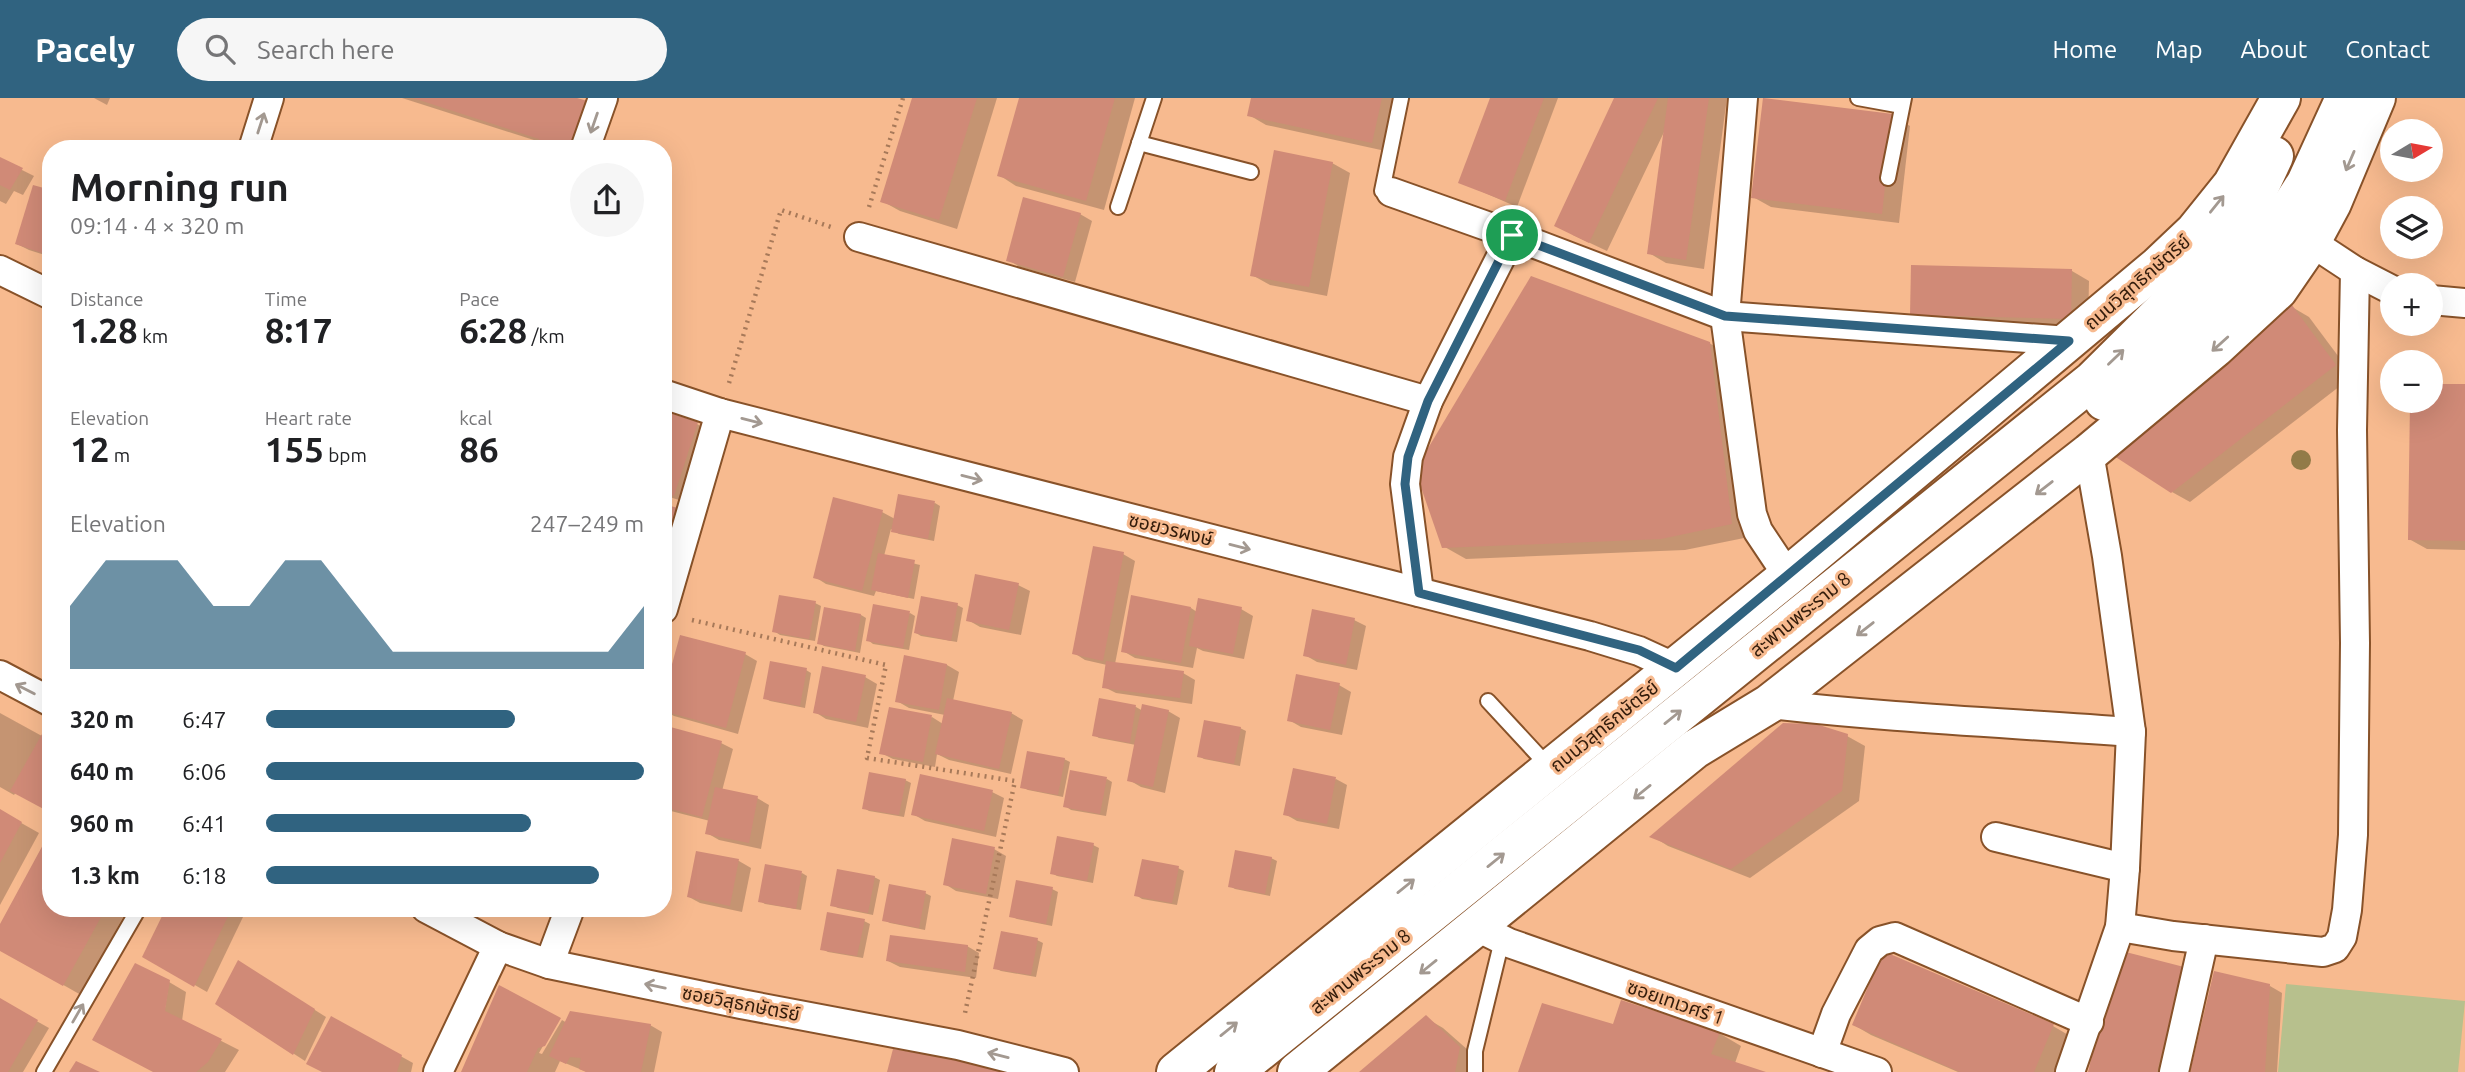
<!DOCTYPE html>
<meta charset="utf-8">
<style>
body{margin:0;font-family:Ubuntu,"Noto Sans Thai",sans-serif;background:#f6f6f6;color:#202124;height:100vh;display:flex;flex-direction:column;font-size:26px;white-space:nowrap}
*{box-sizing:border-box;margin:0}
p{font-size:23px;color:#757577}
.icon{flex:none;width:38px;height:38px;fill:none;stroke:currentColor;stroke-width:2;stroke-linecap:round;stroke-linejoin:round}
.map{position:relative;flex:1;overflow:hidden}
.side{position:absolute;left:42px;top:42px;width:630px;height:777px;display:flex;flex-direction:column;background:#fff;border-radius:28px;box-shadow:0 7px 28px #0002}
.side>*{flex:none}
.needle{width:46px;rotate:80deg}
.tools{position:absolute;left:2380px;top:21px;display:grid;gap:14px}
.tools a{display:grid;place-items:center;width:63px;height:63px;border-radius:50%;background:#fff;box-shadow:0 7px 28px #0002;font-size:35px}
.pin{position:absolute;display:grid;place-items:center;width:60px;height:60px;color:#fff;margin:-30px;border:4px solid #fff;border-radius:50%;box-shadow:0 2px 7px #0007}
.round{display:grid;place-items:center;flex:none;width:74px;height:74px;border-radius:37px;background:#f6f6f6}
.overview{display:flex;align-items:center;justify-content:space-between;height:119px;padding:0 28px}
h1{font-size:38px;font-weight:700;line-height:52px}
.stats{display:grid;grid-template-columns:repeat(3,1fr);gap:10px;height:119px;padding:7px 28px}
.stats div{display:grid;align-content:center}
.stats b{font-size:35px;font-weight:700}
.stats small{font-size:19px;font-weight:400}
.stats p{font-size:19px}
.chart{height:196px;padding:14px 28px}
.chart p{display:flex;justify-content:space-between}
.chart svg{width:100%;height:126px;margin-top:7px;fill:#306380;opacity:.7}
ul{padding:0 28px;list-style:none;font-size:23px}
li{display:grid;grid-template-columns:112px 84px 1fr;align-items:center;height:52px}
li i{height:18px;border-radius:9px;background:#306380}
header{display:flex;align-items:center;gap:42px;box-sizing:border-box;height:98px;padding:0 35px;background:#306380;color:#fff}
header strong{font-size:33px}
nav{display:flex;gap:38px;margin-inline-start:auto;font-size:24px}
.search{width:490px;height:63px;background:#f6f6f6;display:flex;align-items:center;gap:18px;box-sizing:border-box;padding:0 24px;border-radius:38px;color:#757577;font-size:26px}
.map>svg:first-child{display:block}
.green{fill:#b7c08d}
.shadow{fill:#0003}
.building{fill:#d08a77}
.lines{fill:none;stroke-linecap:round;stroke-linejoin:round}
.service-casing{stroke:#885229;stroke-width:18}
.minor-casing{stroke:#885229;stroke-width:32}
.secondary-casing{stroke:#885229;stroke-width:42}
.path{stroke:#a77959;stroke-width:4.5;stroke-dasharray:2 5;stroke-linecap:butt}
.service{stroke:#fff;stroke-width:14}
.minor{stroke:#fff;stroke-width:28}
.secondary{stroke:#fff;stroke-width:38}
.tree{fill:#927b48}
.oneway{stroke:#a39991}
.route-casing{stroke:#fff;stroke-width:14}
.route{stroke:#306380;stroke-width:9}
.labels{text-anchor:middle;stroke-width:6;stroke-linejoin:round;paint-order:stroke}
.street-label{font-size:19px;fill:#331c0b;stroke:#f7ba8f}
</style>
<header>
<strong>Pacely</strong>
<div class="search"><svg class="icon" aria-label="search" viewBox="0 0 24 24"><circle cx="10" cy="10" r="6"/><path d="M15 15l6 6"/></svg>Search here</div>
<nav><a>Home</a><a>Map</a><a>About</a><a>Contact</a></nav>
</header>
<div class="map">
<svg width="2465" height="974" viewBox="0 0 2465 974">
<rect width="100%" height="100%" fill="#f7ba8f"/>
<polygon class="green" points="2286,886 2465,903 2458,974 2278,974"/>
<g class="shadow">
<polygon points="94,0 110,0 107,7"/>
<polygon points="402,0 571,0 540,44"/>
<polygon points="914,0 997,0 957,131 900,113 882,103"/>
<polygon points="1020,0 1135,0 1104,112 1016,88 999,77"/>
<polygon points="1253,0 1401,0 1390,54 1266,27 1249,17"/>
<polygon points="1492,0 1558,0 1517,109 1460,84"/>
<polygon points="1616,0 1727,0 1704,171 1666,165 1649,155 1665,32 1607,153 1573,137"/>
<polygon points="1893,18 1910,28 1899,125 1771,109 1753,99"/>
<polygon points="0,61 34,78 23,97 14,93 6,106 0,103"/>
<polygon points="1332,65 1350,75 1327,198 1270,187 1252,177"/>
<polygon points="51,94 51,159 29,152 17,146"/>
<polygon points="1080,116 1092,123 1075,184 1020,169 1008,162"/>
<polygon points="1913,168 2072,173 2089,183 2088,230 1929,226 1912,216"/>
<polygon points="2292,209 2309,219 2353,278 2190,404 2172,394"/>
<polygon points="1709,245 1732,258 1754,438 1685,452 1466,461 1443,448"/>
<polygon points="2431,288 2465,288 2465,452 2427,451 2409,441 2411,303 2431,303"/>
<polygon points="663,315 697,326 714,336 692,406 663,397"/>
<polygon points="935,405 940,408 934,443 899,436 891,431 884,458 920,467 914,501 876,493 874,498 826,486 815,479 882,414 895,421"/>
<polygon points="663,408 689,419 663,470"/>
<polygon points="1123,456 1135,463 1115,566 1183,575 1195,582 1192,606 1116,595 1104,589 1107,567 1085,562 1074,555"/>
<polygon points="1018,487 1030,493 1021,537 980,529 968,522"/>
<polygon points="815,505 821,508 815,543 780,537 774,533"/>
<polygon points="957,507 963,510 957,544 921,538 916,535"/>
<polygon points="1191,510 1197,514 1241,511 1253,518 1244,561 1203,553 1197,550 1193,570 1135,560 1123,553"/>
<polygon points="825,511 861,517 866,520 860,555 824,548 819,545"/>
<polygon points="910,515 915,518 909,552 873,546 868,542"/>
<polygon points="1354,522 1366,528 1357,572 1317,564 1305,557"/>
<polygon points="745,556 757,563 738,636 674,618 663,612"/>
<polygon points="905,559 947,567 959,574 953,603 1011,615 1023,622 1011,676 949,662 937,656 935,669 893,661 881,655 932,619 943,626 945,617 909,610 897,603"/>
<polygon points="806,572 811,575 805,610 770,603 765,600"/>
<polygon points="865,579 877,586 868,630 826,621 815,614"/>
<polygon points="1339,587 1351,594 1342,637 1301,629 1289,622"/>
<polygon points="1101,602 1136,609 1143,613 1168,613 1180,620 1165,695 1141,689 1129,682 1136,647 1099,640 1094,637"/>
<polygon points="0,615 51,643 14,697 0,689"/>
<polygon points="663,629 721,645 733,651 722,693 757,700 769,707 761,751 719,742 707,735 710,723 663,711"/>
<polygon points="1240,630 1246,633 1240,668 1204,661 1199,658"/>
<polygon points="1847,638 1865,648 1859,703 1750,780 1668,748 1652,738"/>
<polygon points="1064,661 1070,664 1063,699 1028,692 1022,689"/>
<polygon points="1107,681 1112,684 1106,718 1071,712 1065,708"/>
<polygon points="1336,681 1347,687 1339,731 1297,723 1285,716"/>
<polygon points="905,682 911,685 904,719 869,713 864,710"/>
<polygon points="992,694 1004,700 996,739 925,723 913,716"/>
<polygon points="0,713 39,735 0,807"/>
<polygon points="1093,747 1099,750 1093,785 1057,778 1052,775"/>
<polygon points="994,751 1006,758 998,801 956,793 945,786"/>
<polygon points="697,755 739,763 751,770 742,814 700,805 689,799"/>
<polygon points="1271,760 1277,763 1270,798 1235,791 1230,788"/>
<polygon points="1178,770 1184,773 1177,807 1142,801 1136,797"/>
<polygon points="802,775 807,778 801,812 765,806 760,803"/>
<polygon points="874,779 880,782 873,817 838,810 832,807"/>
<polygon points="1052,791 1058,794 1052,828 1017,821 1011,818"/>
<polygon points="925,795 931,798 925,832 890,825 884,822"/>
<polygon points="51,810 128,810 81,897 0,851 0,830"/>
<polygon points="229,810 243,819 207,894 144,858"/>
<polygon points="478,810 540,810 528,815 498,819"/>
<polygon points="864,823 870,826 863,860 828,854 822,851"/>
<polygon points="1037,842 1043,845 1036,879 1001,873 995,870"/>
<polygon points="967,848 979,855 976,880 900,869 888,863"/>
<polygon points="2183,870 2171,974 2089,974"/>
<polygon points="250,871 326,919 305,963 217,906"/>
<polygon points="169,884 186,894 182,923 239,952 225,974 155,974"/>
<polygon points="2270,888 2282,895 2277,974 2192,974"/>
<polygon points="1,903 49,930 23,974 0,974"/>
<polygon points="332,920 413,965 411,974 324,974"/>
<polygon points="559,920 539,955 542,956 562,922 567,925 650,927 662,934 654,974 587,974 560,963 555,974 463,974"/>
<polygon points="1426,920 1443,930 1477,960 1474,974 1362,974"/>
<polygon points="1854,927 2053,928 2070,938 2055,974 1958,974 1871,937"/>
<polygon points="1614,928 1719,935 1741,948 1735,965 1763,974 1520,974"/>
</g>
<g class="building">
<polygon points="413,0 577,0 591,4 576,51 536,51 539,41"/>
<polygon points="912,0 977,0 939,122 880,104"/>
<polygon points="1019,0 1115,0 1086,103 997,78"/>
<polygon points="1251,0 1382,0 1372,45 1247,18"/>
<polygon points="1490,0 1544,0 1505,103 1458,85"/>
<polygon points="1614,0 1658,0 1589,145 1554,128"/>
<polygon points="1668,0 1709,0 1686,162 1647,156"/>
<polygon points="1763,0 1893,16 1882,116 1751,100"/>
<polygon points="1274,52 1333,64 1309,189 1250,178"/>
<polygon points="0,59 23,70 10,92 0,87"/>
<polygon points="33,87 51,92 51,158 15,146"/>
<polygon points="1023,99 1081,115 1063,179 1006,163"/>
<polygon points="1911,167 2072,171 2071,221 1910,217"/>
<polygon points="1531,178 1710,244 1732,426 1661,441 1442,450 1415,372"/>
<polygon points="2292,207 2336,267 2171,395 2111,356"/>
<polygon points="2431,286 2465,286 2465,443 2408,442 2410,303 2431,303"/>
<polygon points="663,313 698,324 674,398 663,394"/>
<polygon points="898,396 935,403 928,441 891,434"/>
<polygon points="833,399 883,412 862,493 813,480"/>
<polygon points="663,406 678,410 664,453 663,453"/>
<polygon points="1093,448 1124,454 1103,563 1072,556"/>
<polygon points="878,455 915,462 908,500 871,492"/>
<polygon points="975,476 1019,485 1009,532 966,523"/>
<polygon points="779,497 816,503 809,541 772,534"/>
<polygon points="1131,497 1191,509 1181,565 1121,554"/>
<polygon points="921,498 958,505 951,543 914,535"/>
<polygon points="1198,500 1242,509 1233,556 1189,548"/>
<polygon points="873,506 910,513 903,550 866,543"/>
<polygon points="824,509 861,516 855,553 817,546"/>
<polygon points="1312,511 1355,520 1346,567 1303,558"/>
<polygon points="680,537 746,554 726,630 663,613 663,599"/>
<polygon points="904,557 947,566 939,612 895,604"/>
<polygon points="770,563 807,570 800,608 763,601"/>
<polygon points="1106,563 1184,573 1180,600 1102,590"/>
<polygon points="822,568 866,577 856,624 813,615"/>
<polygon points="1296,576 1340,585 1330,632 1287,623"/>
<polygon points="947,600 1012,614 999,671 935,656"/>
<polygon points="1099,600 1136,607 1130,645 1092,638"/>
<polygon points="1142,606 1169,612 1153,689 1127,683"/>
<polygon points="889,609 932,617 923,664 879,656"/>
<polygon points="1204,622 1241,629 1234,666 1197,659"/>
<polygon points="1783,625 1816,626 1848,636 1842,693 1731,771 1649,739"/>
<polygon points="663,627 722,643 702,719 663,709"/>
<polygon points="42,636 51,641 51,715 10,693"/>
<polygon points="1027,653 1065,660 1058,697 1020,690"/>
<polygon points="1293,670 1336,679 1327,726 1283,717"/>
<polygon points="1070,672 1107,679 1100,716 1063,709"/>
<polygon points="869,674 906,681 899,717 862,711"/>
<polygon points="920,676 993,692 984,733 911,717"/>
<polygon points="715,689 758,698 749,745 705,736"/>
<polygon points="0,711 22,724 0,765"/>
<polygon points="51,732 51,810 106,810 63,888 0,853 0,826"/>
<polygon points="1057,738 1094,745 1087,783 1050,776"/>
<polygon points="952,740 995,749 986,796 943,787"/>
<polygon points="1235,752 1272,759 1265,796 1228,789"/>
<polygon points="696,753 739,761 730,808 687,799"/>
<polygon points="1142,761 1179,768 1172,805 1134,798"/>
<polygon points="765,766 802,773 796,811 758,804"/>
<polygon points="837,771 875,778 868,815 830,808"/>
<polygon points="1016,782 1053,789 1046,826 1009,819"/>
<polygon points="889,786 926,793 919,830 882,823"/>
<polygon points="166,810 232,810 194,889 142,859"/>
<polygon points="827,814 865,821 857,858 820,852"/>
<polygon points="1001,833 1038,840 1031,877 993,871"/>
<polygon points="890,837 968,847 965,874 886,863"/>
<polygon points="2118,852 2184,869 2157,974 2088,974"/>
<polygon points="1883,853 2054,926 2034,974 1960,974 1852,927"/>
<polygon points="238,862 315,911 293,957 215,906"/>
<polygon points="135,865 170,882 165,913 222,941 208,964 196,974 153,974 92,942"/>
<polygon points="2214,873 2270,886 2265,974 2190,974"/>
<polygon points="499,887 561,920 545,948 538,950 527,974 461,974"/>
<polygon points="0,900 38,922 8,974 0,974"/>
<polygon points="1621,902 1720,934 1711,956 1766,974 1518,974 1542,905 1613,926"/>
<polygon points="570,913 651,926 641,974 586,974 579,971 581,960 570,959 566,966 549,958"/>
<polygon points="1426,917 1460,949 1455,974 1359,974"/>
<polygon points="331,918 402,957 397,974 322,974 306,966"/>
<polygon points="893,951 1011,970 1016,974 887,974"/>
<polygon points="76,963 100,974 69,974"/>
</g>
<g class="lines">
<g class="service-casing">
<g id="service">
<polyline points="1858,0 1902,8"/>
<polyline points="1139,45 1251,74"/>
<polyline points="1888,80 1904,0"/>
<polyline points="1387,94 1382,93 1401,0"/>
<polyline points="1118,109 1154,0"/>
<polyline points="1488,603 1550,670"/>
<polyline points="44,974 139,810"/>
<polyline points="1475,974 1475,953 1502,842"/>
</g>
</g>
<g class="minor-casing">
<g id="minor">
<polyline points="1743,0 1725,218 1752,416 1758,433 1788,478"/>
<polyline points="253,51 269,0"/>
<polyline points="585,51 603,0"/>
<polyline points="1391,94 1512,137 1725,218 2069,243"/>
<polyline points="859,139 1428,303"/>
<polyline points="2311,144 2355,173 2392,192"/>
<polyline points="0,172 51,197"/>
<polyline points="2431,202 2465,205"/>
<polyline points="663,296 720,315 1590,538 1639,553 1676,570"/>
<polyline points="1419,494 1405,386 1408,359 1428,303 1512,137"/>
<polyline points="663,511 720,315"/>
<polyline points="0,577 51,604"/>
<path d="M1769 606C1890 620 2010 625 2131 634"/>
<polyline points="1996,739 2125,770"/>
<polyline points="426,810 498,848 549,866 741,906 958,947 1064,974"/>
<polyline points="1477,829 1509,845 1877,974"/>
<polyline points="2120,829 2173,838 2323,854 2335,850 2342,839 2347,812 2353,737 2355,545 2352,332 2355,173"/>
<polyline points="549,866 570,810"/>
<polyline points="1822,955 1836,916 1869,852 1880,843 1895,839 2089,924"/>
<polyline points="438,974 498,848"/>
<polyline points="2070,974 2120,829 2125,770 2131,634 2107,458 2089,355"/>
<polyline points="2174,974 2204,841"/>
</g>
</g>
<g class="secondary-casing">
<g id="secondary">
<polyline points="2104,303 2202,222 2261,155 2306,85 2345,0"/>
<polyline points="1176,974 1788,478 2158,168 2195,133 2232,87 2281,0"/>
<polyline points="1234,974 2093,282 2215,161 2252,105 2274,58"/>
<polyline points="1297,974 1695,651 1769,606 2089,355 2215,250 2278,192 2311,144 2332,105 2376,0"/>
</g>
</g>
<g class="path">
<polyline points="869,109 903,0"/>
<polyline points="729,285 781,112 831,129"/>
<polyline points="692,522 886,567 867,660 1015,683 965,915"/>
</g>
<use href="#service" class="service"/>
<use href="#minor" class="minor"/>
<use href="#secondary" class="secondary"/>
</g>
<circle class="tree" cx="2301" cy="362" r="10"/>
<defs><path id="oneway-shaft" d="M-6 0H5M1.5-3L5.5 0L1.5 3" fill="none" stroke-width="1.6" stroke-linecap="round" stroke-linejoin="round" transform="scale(1.75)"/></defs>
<g class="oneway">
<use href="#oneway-shaft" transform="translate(261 25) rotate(-72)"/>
<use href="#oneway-shaft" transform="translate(594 25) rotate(109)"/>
<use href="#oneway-shaft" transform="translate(2350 63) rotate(113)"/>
<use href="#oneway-shaft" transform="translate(2217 106) rotate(-51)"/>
<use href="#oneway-shaft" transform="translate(2220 246) rotate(138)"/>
<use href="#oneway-shaft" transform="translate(2116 259) rotate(-44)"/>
<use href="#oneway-shaft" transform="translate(752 323) rotate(14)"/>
<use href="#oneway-shaft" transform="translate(972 380) rotate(14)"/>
<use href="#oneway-shaft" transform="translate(2044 390) rotate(142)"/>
<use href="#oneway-shaft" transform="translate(1240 449) rotate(14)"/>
<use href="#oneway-shaft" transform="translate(1865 531) rotate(142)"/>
<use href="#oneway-shaft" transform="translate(25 591) rotate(-153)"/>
<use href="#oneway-shaft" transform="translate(1673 619) rotate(-39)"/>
<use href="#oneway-shaft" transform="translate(1642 694) rotate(141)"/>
<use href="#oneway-shaft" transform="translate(1496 762) rotate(-39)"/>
<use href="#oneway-shaft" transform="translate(1406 788) rotate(-39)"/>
<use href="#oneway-shaft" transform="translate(1428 869) rotate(141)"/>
<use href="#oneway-shaft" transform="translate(655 888) rotate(-168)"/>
<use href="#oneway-shaft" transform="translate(78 915) rotate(-60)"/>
<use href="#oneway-shaft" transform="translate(1229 931) rotate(-39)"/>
<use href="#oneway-shaft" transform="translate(998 957) rotate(-166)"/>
</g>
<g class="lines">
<g class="route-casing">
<polygon id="route" points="1512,137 1725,218 2069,243 1676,570 1639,552 1419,495 1405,386 1408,359 1428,303"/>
</g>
<use href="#route" class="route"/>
</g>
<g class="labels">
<g class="street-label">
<text transform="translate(2137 184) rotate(-41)" y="7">ถนนวิสุทธิกษัตริย์</text>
<text transform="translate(1171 431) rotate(14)" y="7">ซอยวรผงษ์</text>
<text transform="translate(1800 516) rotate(-39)" y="7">สะพานพระราม 8</text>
<text transform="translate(1604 628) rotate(-39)" y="7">ถนนวิสุทธิกษัตริย์</text>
<text transform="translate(1360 873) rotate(-39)" y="7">สะพานพระราม 8</text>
<text transform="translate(1676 904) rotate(19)" y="7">ซอยเทเวศร์ 1</text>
<text transform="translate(741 905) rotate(11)" y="7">ซอยวิสุธกษัตริย์</text>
</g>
</g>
</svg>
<div class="tools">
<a><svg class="needle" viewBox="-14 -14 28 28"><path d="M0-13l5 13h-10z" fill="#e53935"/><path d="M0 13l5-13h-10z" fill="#757577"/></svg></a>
<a><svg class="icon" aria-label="layers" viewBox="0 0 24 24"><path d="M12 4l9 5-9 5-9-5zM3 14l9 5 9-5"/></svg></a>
<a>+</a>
<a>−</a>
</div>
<div class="pin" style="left:1512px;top:137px;background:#1e9e55"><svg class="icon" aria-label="arrive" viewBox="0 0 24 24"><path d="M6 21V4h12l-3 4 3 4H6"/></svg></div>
<section class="side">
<div class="overview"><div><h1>Morning run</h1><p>09:14 · 4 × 320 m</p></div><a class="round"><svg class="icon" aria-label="share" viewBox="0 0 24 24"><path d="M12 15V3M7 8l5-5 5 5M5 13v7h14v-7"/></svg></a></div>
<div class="stats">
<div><p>Distance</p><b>1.28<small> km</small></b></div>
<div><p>Time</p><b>8:17</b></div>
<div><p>Pace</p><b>6:28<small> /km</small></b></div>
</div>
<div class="stats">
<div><p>Elevation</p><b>12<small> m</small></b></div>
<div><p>Heart rate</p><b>155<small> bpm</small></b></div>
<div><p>kcal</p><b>86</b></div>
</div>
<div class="chart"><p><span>Elevation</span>247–249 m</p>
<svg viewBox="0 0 160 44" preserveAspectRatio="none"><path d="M0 44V22L10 6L20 6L30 6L40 22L50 22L60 6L70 6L80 22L90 38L100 38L110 38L120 38L130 38L140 38L150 38L160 22V44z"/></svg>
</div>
<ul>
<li><b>320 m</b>6:47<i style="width:66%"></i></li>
<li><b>640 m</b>6:06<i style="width:100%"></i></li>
<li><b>960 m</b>6:41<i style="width:70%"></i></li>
<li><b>1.3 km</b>6:18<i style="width:88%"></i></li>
</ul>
</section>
</div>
